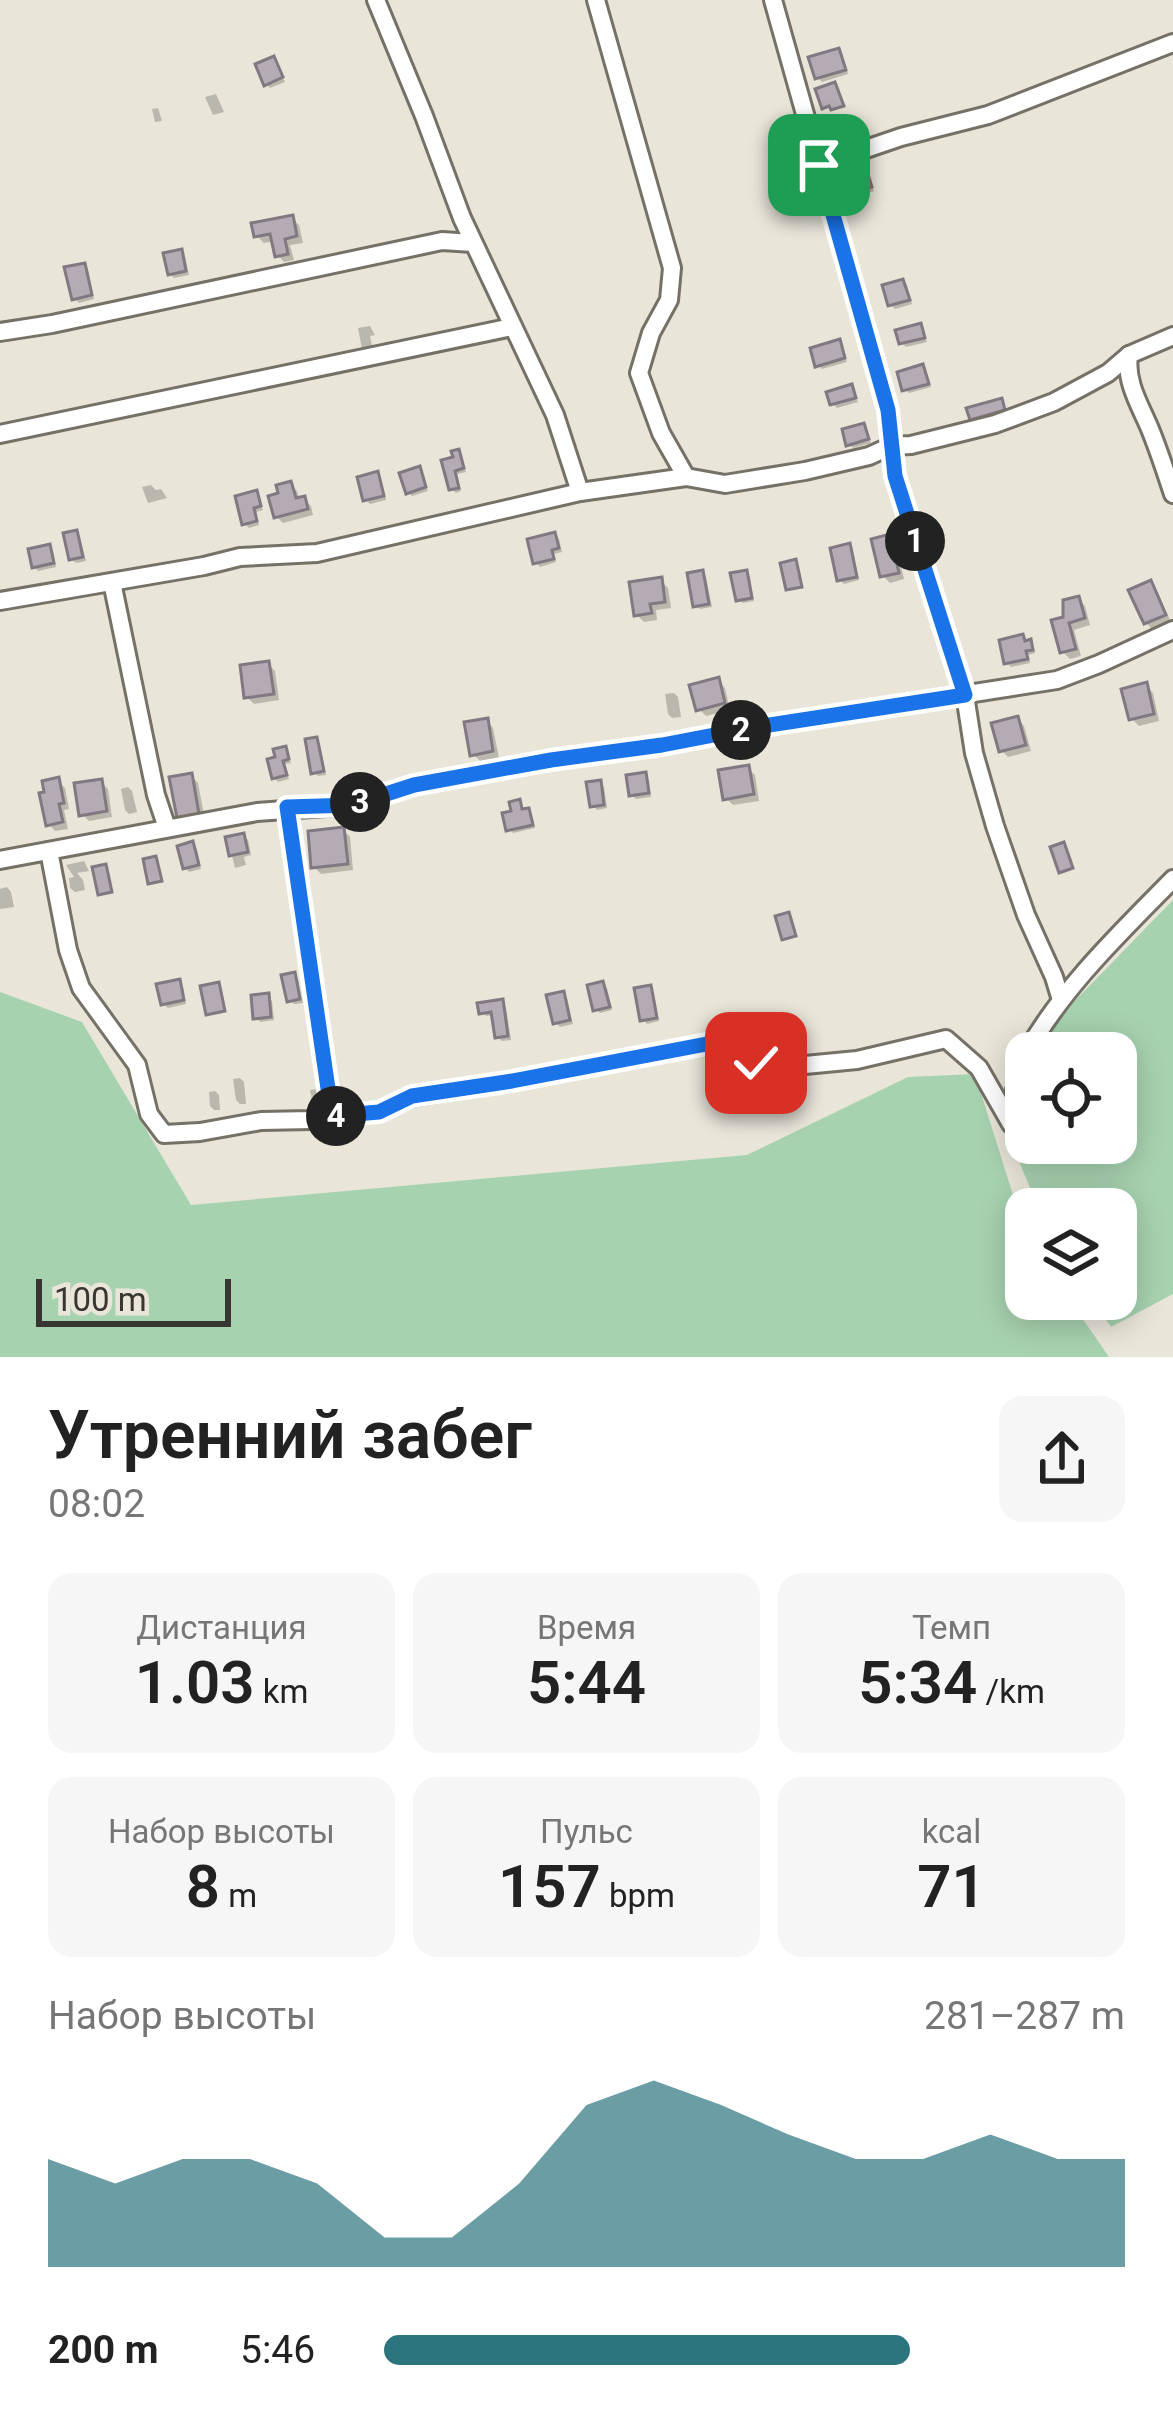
<!DOCTYPE html>
<html lang="ru">
<meta charset="utf-8">
<style>
body{margin:0;font-family:Roboto,sans-serif;background:#f6f6f6;color:#222;height:100vh;display:flex;flex-direction:column;font-size:45px;white-space:nowrap}
*{box-sizing:border-box;margin:0}
p{font-size:39px;color:#767676}
.icon{flex:none;width:66px;height:66px;fill:none;stroke:currentColor;stroke-width:2;stroke-linecap:round;stroke-linejoin:round}
.map{position:relative;height:1357px;overflow:hidden}
.side{display:flex;flex-direction:column;background:#fff;flex:1}
.side>*{flex:none}
.tools{position:absolute;left:1005px;top:1032px;display:grid;gap:24px}
.tools a{display:grid;place-items:center;width:132px;height:132px;border-radius:24px;background:#fff;box-shadow:0 6px 30px #0003;font-size:60px}
.scale{position:absolute;left:36px;bottom:30px;width:195px;box-sizing:border-box;padding-left:12px;border:6px solid #383632;border-top:0;font-size:33px;line-height:42px;white-space:nowrap;color:#383632;-webkit-text-stroke:9px #e9e5d9;paint-order:stroke}
.pin{position:absolute;display:grid;place-items:center;width:102px;height:102px;color:#fff;margin:-51px;border-radius:24px;box-shadow:0 6px 18px #0006}
.km{position:absolute;width:60px;height:60px;margin:-30px;border-radius:50%;background:#222;color:#fff;font-size:33px;line-height:60px;text-align:center}
.round{display:grid;place-items:center;flex:none;width:126px;height:126px;border-radius:24px;background:#f6f6f6}
.head{display:flex;align-items:center;justify-content:space-between;height:204px;padding:0 48px}
h1{font-size:66px;font-weight:600;line-height:90px}
.metrics{display:grid;grid-template-columns:repeat(3,1fr);gap:18px;height:204px;padding:12px 48px}
.metrics div{display:grid;align-content:center;border-radius:24px;background:#f6f6f6;text-align:center}
.metrics b{font-size:60px;font-weight:600}
.metrics small{font-size:33px;font-weight:400}
.metrics p{font-size:33px}
.chart{height:336px;padding:24px 48px}
.chart p{display:flex;justify-content:space-between}
.chart svg{width:100%;height:216px;margin-top:12px;fill:#2c747e;opacity:.7}
ul{padding:0 48px;list-style:none;font-size:39px}
li{display:grid;grid-template-columns:192px 144px 1fr;align-items:center;height:90px}
li i{height:30px;border-radius:15px;background:#2c747e}
.map>svg:first-child{display:block}
.green{fill:#a7d2b0}
.shadow{fill:#0003}
.building{fill:#b4abb4;stroke:#817981;stroke-width:3}
.lines{fill:none;stroke-linecap:round;stroke-linejoin:round}
.minor-casing{stroke:#757167;stroke-width:22}
.minor{stroke:#fff;stroke-width:16}
.route-casing{stroke:#fff;stroke-width:24}
.route{stroke:#1a73e8;stroke-width:15}
</style>
<div class="map">
<svg width="1173" height="1357" viewBox="0 0 1173 1357">
<rect width="100%" height="100%" fill="#e9e5d9"/>
<g class="green">
<polygon points="1173,900 1173,1294 1111,1327 1092,1299 1116,1299 1116,1209 1039,1209 1020,1164 1018,1126 1026,1084 1026,1143 1116,1143 1116,1053 1033,1053 1058,1018"/>
<polygon points="0,992 82,1022 191,1205 747,1155 908,1077 975,1074 1018,1211 1026,1227 1026,1299 1069,1299 1109,1357 0,1357"/>
</g>
<g class="shadow">
<polygon points="838,51 842,55 848,74 822,82 818,78"/>
<polygon points="277,64 285,82 270,88 266,84"/>
<polygon points="216,94 224,112 213,115 205,97"/>
<polygon points="158,108 162,121 155,122 152,109"/>
<polygon points="867,174 874,191 855,197 851,193"/>
<polygon points="292,218 299,225 303,243 290,245 294,260 284,262 278,255 274,241 264,243 257,236"/>
<polygon points="181,252 185,256 189,275 174,278 170,274"/>
<polygon points="84,266 88,270 94,299 79,303 75,299"/>
<polygon points="902,282 907,286 912,304 895,309 891,305"/>
<polygon points="370,326 375,335 370,336 373,351 366,353 362,349 358,328"/>
<polygon points="920,327 927,342 906,347 902,343"/>
<polygon points="839,343 847,362 822,369 818,365"/>
<polygon points="922,368 926,372 931,387 909,393 905,389"/>
<polygon points="851,388 858,402 837,408 833,404"/>
<polygon points="1001,401 1007,413 976,422 972,418"/>
<polygon points="863,426 871,443 853,448 849,444"/>
<polygon points="458,453 462,457 466,472 457,474 461,491 456,493 452,489"/>
<polygon points="419,470 428,491 412,496 408,492"/>
<polygon points="377,475 381,479 386,500 370,504 366,500"/>
<polygon points="290,484 297,491 300,500 304,499 311,506 313,515 283,523 276,516"/>
<polygon points="151,485 156,490 161,489 167,498 148,503 142,487"/>
<polygon points="256,493 263,510 256,512 259,525 249,528 245,524"/>
<polygon points="76,533 80,537 86,561 76,563 72,559"/>
<polygon points="554,535 559,539 562,552 554,554 556,562 540,567 536,562"/>
<polygon points="889,537 896,544 904,579 890,583 883,576"/>
<polygon points="49,547 53,551 56,567 38,571 34,567"/>
<polygon points="849,547 853,551 859,580 844,584 840,580"/>
<polygon points="702,573 706,577 712,607 700,609 696,605"/>
<polygon points="746,573 750,577 754,601 743,603 739,599"/>
<polygon points="661,581 668,588 671,608 656,610 657,620 644,622 637,615"/>
<polygon points="1150,584 1157,591 1171,622 1153,630 1146,623"/>
<polygon points="1078,599 1085,606 1090,625 1074,630 1081,656 1070,659 1063,652 1066,619"/>
<polygon points="1023,638 1034,647 1035,653 1028,655 1030,663 1011,667 1007,663"/>
<polygon points="268,664 275,671 279,700 254,704 247,697"/>
<polygon points="718,681 725,688 730,710 706,716 699,709"/>
<polygon points="1146,686 1153,693 1159,721 1139,726 1132,719"/>
<polygon points="674,693 678,697 681,717 672,718 668,714 665,694"/>
<polygon points="1017,719 1024,726 1031,751 1008,757 1001,750"/>
<polygon points="487,721 493,728 499,758 480,761 473,754"/>
<polygon points="316,740 320,744 326,775 318,776 314,772"/>
<polygon points="285,749 291,763 285,764 289,779 278,782 274,778"/>
<polygon points="748,768 755,775 759,801 733,805 726,798"/>
<polygon points="191,776 198,783 205,820 186,823 179,816"/>
<polygon points="645,776 649,780 651,797 636,799 632,795"/>
<polygon points="58,781 65,788 69,809 64,810 68,829 55,831 49,824"/>
<polygon points="101,782 108,789 112,817 89,821 82,814"/>
<polygon points="600,783 604,787 607,808 597,810 593,805"/>
<polygon points="128,787 132,791 137,812 129,814 125,810 121,789"/>
<polygon points="519,803 524,812 528,811 532,815 535,828 513,833 509,829"/>
<polygon points="343,830 350,837 353,870 321,874 314,867"/>
<polygon points="244,836 248,840 251,855 244,857 246,865 235,868 228,839"/>
<polygon points="193,845 197,849 201,869 189,872 185,867"/>
<polygon points="84,861 89,871 77,873 83,880 85,890 75,892 70,888 69,878 74,877 66,865"/>
<polygon points="7,887 11,892 14,907 0,909 0,889"/>
<polygon points="294,975 298,979 303,1003 294,1004 290,1000"/>
<polygon points="179,983 183,987 186,1004 168,1008 163,1004"/>
<polygon points="602,984 607,988 612,1010 600,1013 596,1009"/>
<polygon points="650,989 654,993 659,1021 647,1024 643,1019"/>
<polygon points="563,994 567,998 573,1024 560,1027 556,1023"/>
<polygon points="268,997 272,1001 274,1020 260,1022 256,1017"/>
<polygon points="502,1003 506,1007 511,1040 502,1041 498,1037 495,1015 486,1016 482,1012"/>
<polygon points="240,1078 244,1082 246,1104 240,1104 236,1100 233,1079"/>
<polygon points="318,1089 321,1099 312,1100 310,1090"/>
<polygon points="215,1091 219,1095 220,1110 214,1110 210,1106 209,1092"/>
</g>
<g class="building">
<polygon points="839,48 846,70 815,79 808,57"/>
<polygon points="274,56 283,77 264,86 255,64"/>
<polygon points="835,82 844,106 831,110 829,106 822,109 815,89"/>
<polygon points="867,171 872,187 848,194 843,178"/>
<polygon points="293,215 297,236 285,239 288,254 275,257 270,234 254,237 251,223"/>
<polygon points="182,249 186,271 168,275 163,253"/>
<polygon points="85,263 92,295 72,300 64,267"/>
<polygon points="903,279 910,300 888,306 882,285"/>
<polygon points="921,323 925,338 899,344 895,330"/>
<polygon points="840,339 845,358 815,367 810,348"/>
<polygon points="923,364 929,384 902,391 897,372"/>
<polygon points="852,384 856,398 830,405 826,392"/>
<polygon points="1002,398 1005,410 970,420 966,408"/>
<polygon points="864,423 869,439 846,446 842,429"/>
<polygon points="459,449 464,468 455,471 459,488 449,490 441,460 453,457 451,451"/>
<polygon points="420,466 426,487 406,494 399,473"/>
<polygon points="378,471 384,496 363,501 357,477"/>
<polygon points="291,481 296,498 305,496 308,509 274,518 268,496 278,493 276,485"/>
<polygon points="257,490 261,506 254,508 257,521 242,525 235,496"/>
<polygon points="77,530 83,557 69,560 63,533"/>
<polygon points="555,532 559,548 552,550 554,559 533,564 527,539"/>
<polygon points="890,534 899,573 880,577 871,539"/>
<polygon points="850,543 857,577 837,581 830,548"/>
<polygon points="50,544 54,563 32,568 28,549"/>
<polygon points="796,559 802,587 786,590 780,563"/>
<polygon points="703,570 709,604 693,607 687,573"/>
<polygon points="747,570 752,598 736,601 730,573"/>
<polygon points="662,577 665,602 650,604 652,613 634,616 629,582"/>
<polygon points="1151,580 1166,615 1144,624 1128,590"/>
<polygon points="1079,596 1085,618 1069,623 1076,649 1060,653 1051,620 1063,617 1063,600"/>
<polygon points="1023,634 1025,641 1031,639 1033,650 1026,651 1028,659 1004,664 999,640"/>
<polygon points="269,661 274,694 244,698 240,665"/>
<polygon points="719,677 725,703 696,711 689,685"/>
<polygon points="1147,682 1154,714 1129,720 1121,689"/>
<polygon points="1018,716 1026,745 999,752 991,723"/>
<polygon points="488,718 493,751 470,756 464,722"/>
<polygon points="317,737 324,771 311,774 305,739"/>
<polygon points="286,746 289,759 283,761 287,775 272,779 267,759 275,757 273,749"/>
<polygon points="749,765 754,794 723,800 718,770"/>
<polygon points="646,772 649,793 629,796 626,775"/>
<polygon points="192,773 199,814 177,818 169,777"/>
<polygon points="59,777 64,803 59,804 63,822 46,826 39,793 44,792 42,781"/>
<polygon points="102,779 107,811 79,816 74,783"/>
<polygon points="601,780 604,805 590,807 586,782"/>
<polygon points="520,799 522,809 529,808 533,825 506,831 502,813 511,811 509,802"/>
<polygon points="344,827 348,864 311,868 308,831"/>
<polygon points="244,833 248,852 229,856 225,837"/>
<polygon points="193,841 199,865 183,869 177,846"/>
<polygon points="1064,842 1073,868 1059,873 1050,847"/>
<polygon points="156,856 162,881 148,884 143,859"/>
<polygon points="106,864 112,892 98,895 92,867"/>
<polygon points="789,912 796,936 782,940 775,916"/>
<polygon points="295,972 300,999 287,1002 281,975"/>
<polygon points="180,979 184,1000 161,1005 156,984"/>
<polygon points="603,981 610,1007 593,1011 587,985"/>
<polygon points="219,982 225,1011 206,1015 200,986"/>
<polygon points="651,985 657,1018 640,1021 634,988"/>
<polygon points="564,991 570,1020 553,1024 546,995"/>
<polygon points="269,993 271,1017 253,1019 251,995"/>
<polygon points="503,999 508,1036 495,1038 491,1012 479,1014 477,1003"/>
</g>
<g class="lines">
<g class="minor-casing">
<g id="minor">
<polyline points="376,0 424,116 462,218 555,415 580,492"/>
<polyline points="596,0 672,268 669,300 651,333 639,373 661,433 686,477"/>
<polyline points="773,0 888,410 895,476 965,695 974,753 995,826 1026,915 1054,977 1061,1000"/>
<polyline points="819,165 901,137 988,115 1173,43"/>
<polyline points="0,332 52,324 442,241 473,243"/>
<path d="M1129 355C1125 382 1140 405 1150 429 1159 451 1166 473 1173 494"/>
<polyline points="0,434 512,327"/>
<polyline points="112,582 156,795 167,828"/>
<polyline points="0,601 204,566 240,557 317,553 580,492 686,477 725,484 805,471 869,456 891,446 911,445 995,424 1054,402 1108,373 1129,355 1173,336"/>
<polyline points="287,807 332,1116"/>
<polyline points="49,851 68,950 81,988 137,1065 149,1114 164,1134 200,1132 261,1121 311,1120 379,1112 412,1097 512,1081 733,1039 756,1063 805,1065 857,1060 946,1039 979,1068 1011,1124"/>
<polyline points="0,860 257,812 353,805 414,785 551,760 661,745 756,727 1057,680 1099,664 1173,630"/>
<path d="M1026 1053C1064 986 1120 933 1173 879"/>
<polyline points="1011,1123 1015,1090 1026,1054"/>
</g>
</g>
<use href="#minor" class="minor"/>
</g>
<g class="lines">
<g class="route-casing">
<polyline id="route" points="756,1063 733,1039 512,1081 412,1096 379,1112 332,1116 287,807 352,805 414,785 551,760 662,745 756,727 965,695 895,476 888,410 819,165"/>
</g>
<use href="#route" class="route"/>
</g>
</svg>
<div class="tools">
<a><svg class="icon" aria-label="locate" viewBox="0 0 24 24"><circle cx="12" cy="12" r="6"/><path d="M12 2v4M12 18v4M2 12h4M18 12h4"/></svg></a>
<a><svg class="icon" aria-label="layers" viewBox="0 0 24 24"><path d="M12 4l9 5-9 5-9-5zM3 14l9 5 9-5"/></svg></a>
</div>
<div class="scale">100 m</div>
<div class="pin" style="left:819px;top:165px;background:#1e9e55"><svg class="icon" aria-label="arrive" viewBox="0 0 24 24"><path d="M6 21V4h12l-3 4 3 4H6"/></svg></div>
<div class="pin" style="left:756px;top:1063px;background:#d93025"><svg class="icon" aria-label="check" viewBox="0 0 24 24"><path d="M5 12l5 5 9-10"/></svg></div>
<b class="km" style="left:915px;top:541px">1</b>
<b class="km" style="left:741px;top:730px">2</b>
<b class="km" style="left:360px;top:802px">3</b>
<b class="km" style="left:336px;top:1116px">4</b>
</div>
<section class="side">
<div class="head"><div><h1>Утренний забег</h1><p>08:02</p></div><a class="round"><svg class="icon" aria-label="share" viewBox="0 0 24 24"><path d="M12 15V3M7 8l5-5 5 5M5 13v7h14v-7"/></svg></a></div>
<div class="metrics">
<div><p>Дистанция</p><b>1.03<small> km</small></b></div>
<div><p>Время</p><b>5:44</b></div>
<div><p>Темп</p><b>5:34<small> /km</small></b></div>
</div>
<div class="metrics">
<div><p>Набор высоты</p><b>8<small> m</small></b></div>
<div><p>Пульс</p><b>157<small> bpm</small></b></div>
<div><p>kcal</p><b>71</b></div>
</div>
<div class="chart"><p><span>Набор высоты</span>281–287 m</p>
<svg viewBox="0 0 160 44" preserveAspectRatio="none"><path d="M0 44V22L10 27L20 22L30 22L40 27L50 38L60 38L70 27L80 11L90 6L100 11L110 17L120 22L130 22L140 17L150 22L160 22V44z"/></svg>
</div>
<ul>
<li><b>200 m</b>5:46<i style="width:71%"></i></li>
</ul>
</section>
